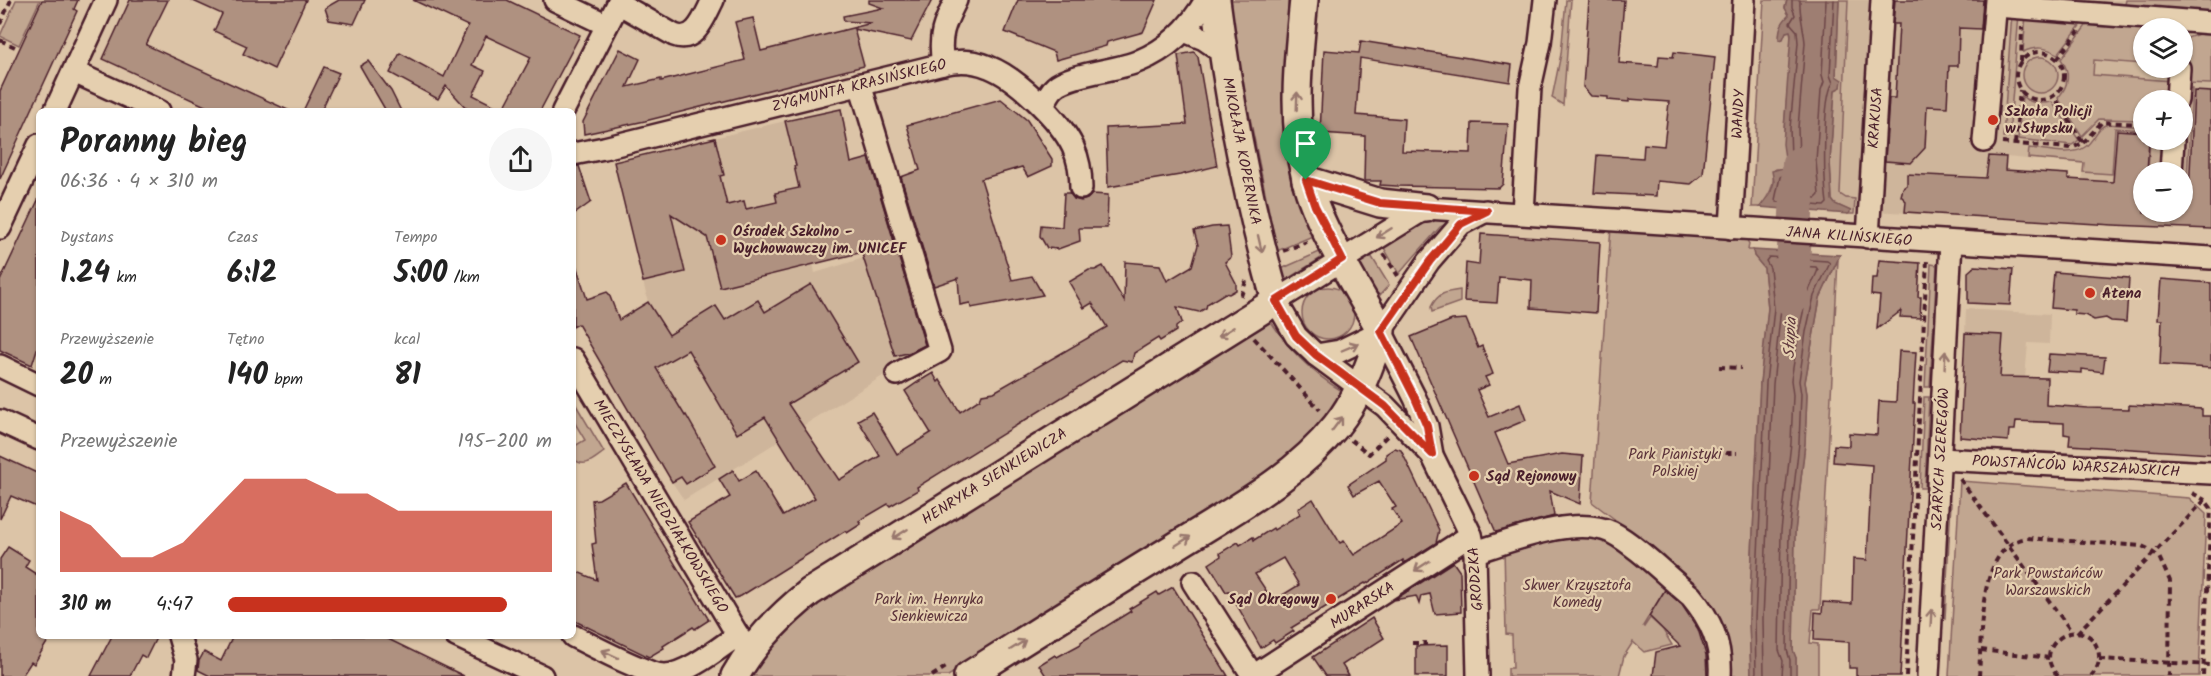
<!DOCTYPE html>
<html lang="pl">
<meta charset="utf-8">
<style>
body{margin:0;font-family:Kalam,sans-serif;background:#f6f6f6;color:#222;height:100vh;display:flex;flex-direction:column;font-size:22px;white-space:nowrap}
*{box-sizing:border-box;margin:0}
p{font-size:20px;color:#767676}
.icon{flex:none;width:33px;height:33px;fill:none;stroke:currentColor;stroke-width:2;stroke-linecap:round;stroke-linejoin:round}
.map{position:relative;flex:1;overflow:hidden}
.panel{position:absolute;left:36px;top:108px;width:540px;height:531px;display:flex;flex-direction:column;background:#fff;border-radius:9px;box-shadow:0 2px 4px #0004}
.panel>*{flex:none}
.tools{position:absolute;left:2133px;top:18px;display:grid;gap:12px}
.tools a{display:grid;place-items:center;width:60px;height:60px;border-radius:50%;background:#fff;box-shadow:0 2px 4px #0004;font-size:30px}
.pin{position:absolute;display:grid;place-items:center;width:51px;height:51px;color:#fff;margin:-62px -26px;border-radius:50% 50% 50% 0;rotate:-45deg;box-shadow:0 0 6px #0007}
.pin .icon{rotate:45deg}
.round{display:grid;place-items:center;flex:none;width:63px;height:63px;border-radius:32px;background:#f6f6f6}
.summary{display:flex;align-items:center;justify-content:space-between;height:102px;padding:0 24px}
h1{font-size:33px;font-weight:700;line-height:45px}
.metrics{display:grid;grid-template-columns:repeat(3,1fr);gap:9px;height:102px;padding:6px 24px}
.metrics div{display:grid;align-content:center}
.metrics b{font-size:30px;font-weight:700}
.metrics small{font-size:16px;font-weight:400}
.metrics p{font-size:16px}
.chart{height:168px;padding:12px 24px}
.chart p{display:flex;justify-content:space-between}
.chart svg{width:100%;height:108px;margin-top:6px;fill:#c8321e;opacity:.7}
ul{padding:0 24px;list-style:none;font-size:20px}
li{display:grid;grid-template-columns:96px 72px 1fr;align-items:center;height:45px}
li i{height:15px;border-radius:8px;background:#c8321e}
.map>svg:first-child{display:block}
.built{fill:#ceb59b;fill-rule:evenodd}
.green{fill:#c1a690;stroke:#86625e;stroke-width:1.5}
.water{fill:#9e7e72;stroke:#7c5856;stroke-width:1.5}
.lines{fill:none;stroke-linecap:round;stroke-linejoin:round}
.shore{stroke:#6c4547;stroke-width:1.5}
.river{stroke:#9e7e72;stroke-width:34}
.building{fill:#af9180;stroke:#4a1f2b;stroke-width:1.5;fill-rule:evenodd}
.minor-casing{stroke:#4a1f2b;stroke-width:26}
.major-casing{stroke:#4a1f2b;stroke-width:32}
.path{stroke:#4a1f2b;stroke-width:4;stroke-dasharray:6 4.5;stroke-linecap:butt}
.minor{stroke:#e5cfaf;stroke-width:21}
.major{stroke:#e5cfaf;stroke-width:27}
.oneway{stroke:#98776d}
.route-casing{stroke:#fff;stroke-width:12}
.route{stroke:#c8321e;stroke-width:8}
.poi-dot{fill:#c8321e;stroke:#e5cfaf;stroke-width:2}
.labels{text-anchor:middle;stroke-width:4.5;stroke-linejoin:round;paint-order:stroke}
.street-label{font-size:15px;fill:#4a1f2b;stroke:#e5cfaf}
.poi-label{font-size:15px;font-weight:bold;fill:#4a1f2b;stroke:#e5cfaf;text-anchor:start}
.park-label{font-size:15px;fill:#5c333a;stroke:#e5cfaf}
.water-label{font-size:16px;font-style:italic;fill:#5f373d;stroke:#e5cfaf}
</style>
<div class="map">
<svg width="2211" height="676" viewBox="0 0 2211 676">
<rect width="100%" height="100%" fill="#dcc4a7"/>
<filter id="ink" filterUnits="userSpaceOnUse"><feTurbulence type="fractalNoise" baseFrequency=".0167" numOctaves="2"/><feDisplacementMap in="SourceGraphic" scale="12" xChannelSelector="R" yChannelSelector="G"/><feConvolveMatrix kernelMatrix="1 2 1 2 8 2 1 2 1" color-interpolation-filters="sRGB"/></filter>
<g filter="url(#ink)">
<g class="built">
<path d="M1848 0H2211V229L2113 225 2080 207 2083 164 2006 157 2001 218 1854 210V199L1846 198 1840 193 1839 180ZM2144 28H2182V68H2144ZM2144 100H2182V140H2144ZM2144 172H2182V212H2144Z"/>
<polygon points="785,121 815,273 880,253 912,351 929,347 684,500 660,464 587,340 648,302 614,162"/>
<polygon points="1966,309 2050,314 2049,344 2028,343 2024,390 2000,389 2002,335 1965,333"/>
</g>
<g class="green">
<polygon points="16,0 40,0 19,45 0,36"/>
<polygon points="1226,0 1288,0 1288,57 1315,235 1277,251"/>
<polygon points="1566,0 1571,0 1563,105 1552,98 1561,54"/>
<path d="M1764 0H1787L1785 8 1789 15 1786 32 1790 31 1792 43 1784 127 1785 158 1783 169H1775C1772 189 1772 191 1760 207H1752Z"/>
<polygon points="1839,0 1848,0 1840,194 1846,198 1855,199 1854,214 1848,214 1850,211 1835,204 1832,200 1830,161 1835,90 1841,87 1836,76"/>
<polygon points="2126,0 2211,0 2211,15 2129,9 2125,4"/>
<polygon points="2012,13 2019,14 2009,137 2003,137"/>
<path d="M2026 14 2086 18 2058 54C2046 47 2036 46 2023 52Z"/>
<path d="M2091 19 2174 28H2144L2143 64 2094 60 2093 75 2171 81 2169 100H2144L2143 120 2099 119 2082 136 2058 98C2069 85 2071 73 2061 59Z"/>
<polygon points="2211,30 2211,84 2185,83 2187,38"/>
<circle cx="2040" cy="75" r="18"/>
<polygon points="2184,89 2192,89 2187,178 2183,178 2182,172 2179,172 2182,140"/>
<path d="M2022 96C2030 104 2041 104 2052 102L2079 140 2072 145 2018 139Z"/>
<path d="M2108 124 2143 127V130L2115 128 2112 174 2083 172 2084 163 2028 158 2029 148C2044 149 2072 157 2085 147 2095 140 2096 127 2108 124Z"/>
<polygon points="2150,140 2167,140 2163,169 2155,172 2148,171"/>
<path d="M1466 213 1440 227 1399 274 1383 246C1414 227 1430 219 1466 213Z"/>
<polygon points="1611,227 1745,236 1749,244 1748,250 1753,250 1754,256 1764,268 1768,308 1760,383 1749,619 1751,676 1724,676 1693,592 1698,585 1686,576 1681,582 1673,576 1643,626 1644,627 1650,618 1663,630 1672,645 1644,652 1633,642 1624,656 1619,676 1508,676 1508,668 1513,668 1512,635 1506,634 1504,548 1559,523 1638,537 1592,502"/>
<polygon points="1324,250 1326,255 1284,281 1281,269"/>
<polygon points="1370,254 1389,285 1380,295 1376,293 1357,262"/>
<polygon points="1838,260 1820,609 1813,609 1810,643 1818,644 1818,676 1796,676 1796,658 1793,651 1795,532 1805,444 1807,394 1805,382 1820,298"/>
<polygon points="1931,264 1937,265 1930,387 1925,387"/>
<circle cx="1328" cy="313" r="26"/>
<path d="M1460 290V302L1432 312 1431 307C1438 293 1445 292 1460 290Z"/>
<path d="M1267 315C1286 347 1310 372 1342 391L1340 395 1342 396 1312 437 1261 482 948 676H749L758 662 800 613Z"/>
<polygon points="1924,397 1929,397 1925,488 1920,488"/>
<path d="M573 400 604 452C594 459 584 470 573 458V447L585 440 573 420Z"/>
<polygon points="1960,481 2189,498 2206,514 2199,676 1949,676"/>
<polygon points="1944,502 1951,503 1945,619 1939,614"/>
</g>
<g class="water">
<path d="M1787 0H1839L1836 76 1842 80 1841 87 1835 90 1830 161 1832 200 1835 204 1851 211 1848 214 1760 207 1770 195 1774 182 1772 171 1783 168 1785 158 1783 144 1791 34 1790 31 1786 32 1783 39 1779 40C1779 28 1781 23 1789 15L1785 8Z"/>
<polygon points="1753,250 1840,255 1820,298 1805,382 1807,394 1805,443 1795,532 1793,650 1796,658 1796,676 1751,676 1749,619 1760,383 1768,308 1764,268 1754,256"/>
</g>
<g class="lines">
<g class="shore">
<path d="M1792 0V7L1795 15 1790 23 1797 31 1798 43 1790 128 1791 158 1788 171 1780 177 1775 200 1777 202 1824 206 1827 203C1824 182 1822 98 1833 83L1830 75 1834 0"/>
<path d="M1800 0C1799 15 1804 28 1805 43L1798 128 1799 160 1796 172 1788 181 1785 193 1787 196 1816 198 1819 195 1816 161 1821 90 1824 82 1822 75 1826 0"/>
<polygon points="1790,275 1802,276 1804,278 1796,303 1793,305 1790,303 1787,278"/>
<polyline points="1756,676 1755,619 1766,383 1774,308 1770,268 1766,261 1769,257 1827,261 1830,263 1814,296 1806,332 1799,381 1801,394 1799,443 1789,532 1787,650 1790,660 1790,676"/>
<polyline points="1764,676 1763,619 1773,384 1781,308 1777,268 1780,265 1816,267 1818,270 1807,295 1799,331 1791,380 1793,395 1791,443 1781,531 1779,650 1783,661 1782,676"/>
</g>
<polyline class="river" points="1791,299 1799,164"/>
</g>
<g class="building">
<polygon points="42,0 78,0 74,9 77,11 0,179 0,91"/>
<polygon points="130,0 168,0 146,45 290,111 216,111 103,59"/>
<polygon points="191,0 306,0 274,69 243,54 247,46 214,31 222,14"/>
<polygon points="339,0 365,0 354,24 329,20 325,8"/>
<path d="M413 0H507L580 35 540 111H469L446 86 438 99 390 73 400 53 444 77 468 26ZM486 36 531 57 503 110 473 95 485 71 472 65Z"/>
<polygon points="869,0 932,0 911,41 854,29 864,66 645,121 584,134 583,122 620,49 640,59 627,87 661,79 661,81 745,60 735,22 753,18 761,51 872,23 844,21 843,16 883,8 869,3"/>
<polygon points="1018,0 1157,0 1143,32 1107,42 1106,46 1056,60 1054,52 1005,32"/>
<polygon points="1589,0 1624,0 1619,63 1658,66 1659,56 1673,57 1674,52 1715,57 1703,174 1691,184 1657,181 1656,196 1594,193 1597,155 1643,158 1644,144 1664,146 1669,102 1629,99 1629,102 1608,100 1608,97 1591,96 1583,87"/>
<polygon points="1895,0 1983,0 1981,29 1959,28 1958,66 1949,66 1947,107 1927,106 1925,148 1911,163 1885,161 1889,98 1895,98 1899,24 1893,24"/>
<polygon points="1361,41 1512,65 1510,82 1360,58 1356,115 1404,119 1402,151 1471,153 1472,123 1508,124 1503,184 1499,188 1396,186 1380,185 1381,181 1364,181 1365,136 1320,133 1324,50 1359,53"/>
<polygon points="1194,52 1198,57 1217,166 1180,175 1108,187 1106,128 1187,124 1178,55"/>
<polygon points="368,61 391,91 401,111 386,111 360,66"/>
<polygon points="324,67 339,73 321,111 303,111"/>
<polygon points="2194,91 2211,92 2211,229 2113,225 1905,212 1906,201 1901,196 1903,188 1907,185 1907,174 1986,178 1989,156 2006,157 2005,170 2068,174 2068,179 2113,182 2117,130 2144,132 2144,140 2149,140 2147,172 2144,172 2144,212 2182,212 2182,192 2189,192"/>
<polygon points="1001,99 1027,120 1052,159 1052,166 1028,177 1022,167 981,179 1012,280 1032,276 1043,295 971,308 970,303 960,305 958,278 934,286 901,177 920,170 907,125"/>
<polygon points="841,109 851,163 869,158 925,345 911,352 895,356 862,254 867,251 720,287 707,237 671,214 685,272 643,282 614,162 715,138 724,175 720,176 727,205 744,201 746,209 777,202 775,193 799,188 794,166 796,166 785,121"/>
<polygon points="573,166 579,166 591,202 573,215"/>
<polygon points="1064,193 1070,193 1074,199 1081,201 1087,199 1092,194 1108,195 1107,228 1079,228 1080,241 1058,249 1047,248 1040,236 1041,225 1062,227"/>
<polygon points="39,198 39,343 32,365 0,350 0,281"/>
<polygon points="1227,226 1231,257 1225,262 1236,283 1236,290 1229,294 1225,293 1207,304 1206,308 1199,312 1177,307 1182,322 1176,327 1176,331 1160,341 1158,338 1134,353 1132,362 1122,360 917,487 918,490 890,506 888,504 859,521 861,524 847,533 845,531 741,596 735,598 688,522 730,497 719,479 733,470 739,481 756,471 783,516 815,498 765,417 737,434 688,350 656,368 685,416 686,415 715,466 686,484 681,477 672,482 661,463 660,464 578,324 573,327 573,266 576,265 587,299 607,292 609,294 619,320 648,302 669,335 716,306 725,320 758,300 765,312 811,284 858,362 788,404 839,480 880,456 858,420 872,412 897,454 931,433 905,391 918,382 933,373 938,382 940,380 960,412 980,399 982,394 994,392 1107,327 1092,303 1084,308 1069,282 1089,270 1095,270 1103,266 1124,301 1125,262 1160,265 1167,281 1192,266 1198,245 1194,231 1212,227"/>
<polygon points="1481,234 1600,242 1596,313 1531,308 1532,280 1499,277 1497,303 1464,301 1466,263 1479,265"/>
<polygon points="1879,260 1920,263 1918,297 1921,297 1920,318 1900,317 1901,311 1877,329 1880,296 1871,295 1872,278 1877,278"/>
<polygon points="1975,266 2013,269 2010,305 1968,303 1968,272"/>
<polygon points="2054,272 2129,278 2126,322 2111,321 2106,318 2094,320 2085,315 2074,314 2074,310 2051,308"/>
<polygon points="2161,279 2211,283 2211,368 2160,365 2162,320 2158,320"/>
<polygon points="1466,319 1478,348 1482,346 1493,374 1485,377 1489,385 1477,390 1489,417 1520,404 1526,420 1495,433 1508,464 1562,454 1583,456 1580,504 1550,491 1554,516 1496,532 1495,530 1411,337 1452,320"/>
<polygon points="1965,333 2003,335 2000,377 2047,378 2046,405 2088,408 2129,409 2129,405 2202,409 2202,416 2211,416 2211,454 2069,445 2070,435 2064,434 2064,423 2016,421 2015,430 2009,430 2008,441 1960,437"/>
<polygon points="1899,351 1916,352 1913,403 1915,403 1900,676 1856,676 1856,668 1849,668 1849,642 1814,640 1815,612 1822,613 1823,602 1852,604 1853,559 1867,560 1872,465 1833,462 1834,445 1849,446 1849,433 1877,435 1879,401 1896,402"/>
<polygon points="2049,354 2105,357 2103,372 2082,369 2082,373 2047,371"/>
<path d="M1395 448 1401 450 1439 530 1436 543 1404 563 1403 560 1366 584 1365 583 1291 628 1294 631 1275 643 1273 640 1261 648 1229 591 1226 592 1209 564 1221 556 1220 553 1238 542 1240 545 1253 537 1254 540 1273 528 1274 530 1300 514 1298 509 1313 499 1340 543 1344 541 1354 555 1402 524 1392 509 1396 507 1379 481 1354 495 1348 485 1386 459V454ZM1283 558 1299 585 1273 601 1255 574Z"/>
<polygon points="0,456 39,474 39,508 11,496 0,519"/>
<polygon points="626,483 709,620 695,629 693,627 663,646 664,648 649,657 573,620 573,570 597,580 592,544 596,543 592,500 599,499"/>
<polygon points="8,547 29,560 25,567 39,576 39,636 51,636 34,664 31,662 22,676 0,676 0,559"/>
<polygon points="1453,562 1460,572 1461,612 1435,614 1430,594 1421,596 1419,604 1416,596 1394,600"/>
<polygon points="1173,587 1228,676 1046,676 1039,665 1055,655 1057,657 1081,644 1081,642 1131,611 1129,609 1157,592 1159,595"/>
<polygon points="1665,590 1682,605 1698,629 1706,655 1707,676 1653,676 1656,652 1680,646 1649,616"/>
<polygon points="1372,618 1384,638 1342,665 1349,676 1326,676 1313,657"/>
<polygon points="112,636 157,636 146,658 141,655 130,676 91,676"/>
<polygon points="233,636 382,636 464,676 210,676 198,670 199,661 204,652 221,661"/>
<polygon points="1448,645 1448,676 1416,676 1416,646"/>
</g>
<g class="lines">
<g class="minor-casing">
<g id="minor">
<polyline points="555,0 607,25"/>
<path d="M618 3 674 35C696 44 705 15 713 0"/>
<polyline points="1996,6 2211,23"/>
<polyline points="1184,31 1204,39 1223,52"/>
<path d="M943 64C938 36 944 24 956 0"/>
<polyline points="74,72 159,111"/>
<polyline points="860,84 940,351 897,374"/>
<polyline points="2177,100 2179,68"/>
<path d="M1043 107C1046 100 1049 92 1055 87 1071 73 1117 71 1139 61 1168 49 1190 28 1206 0"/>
<polyline points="55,111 106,0"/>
<polyline points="563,111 620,0"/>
<polyline points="1984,141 1996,0"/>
<path d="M573 154 604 148 943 64C958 60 975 61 989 67 1017 78 1060 120 1073 147 1079 160 1081 174 1081 188"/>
<polyline points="2171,172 2173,140"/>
<polyline points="1523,213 1530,88 1540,43 1545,0"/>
<polyline points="0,228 39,145"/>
<polyline points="1731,228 1744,0"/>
<polyline points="1868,237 1882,0"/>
<polyline points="1381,331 1415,398 1427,426 1432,455 1471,535 1475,552 1478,676"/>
<polyline points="1316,355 1340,351 1381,331 1429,261 1461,224 1486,211"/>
<polyline points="573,359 749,654"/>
<polyline points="0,366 39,385"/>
<polyline points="0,421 39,439"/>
<polyline points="1432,455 1385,406 1316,355 1296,336 1276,301 1426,208 2211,258"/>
<polyline points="1940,459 2211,473"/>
<path d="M1475 552C1512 541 1574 515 1611 532 1635 544 1669 578 1691 596 1711 620 1722 644 1720 676"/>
<polyline points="1193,582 1253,676"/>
<polyline points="179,636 186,660 184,676"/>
<polyline points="456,636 542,676"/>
<path d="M573 636C591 645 647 675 664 675 686 675 719 648 738 635"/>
<polyline points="1253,676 1471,535"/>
<polyline points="1928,676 1951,242"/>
</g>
</g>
<g class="major-casing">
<g id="major">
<polyline points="1306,180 1380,203 1426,208"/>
<path d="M735 676C754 642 780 616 810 592L1276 301C1248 204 1229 100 1216 0"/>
<path d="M968 676C1036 633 1104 590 1173 548 1230 512 1293 480 1336 426 1358 399 1371 364 1381 331 1357 287 1318 227 1306 179 1291 120 1298 59 1304 0"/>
</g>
</g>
<g class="path">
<polyline points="0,24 11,0"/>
<polyline points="0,40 19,49"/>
<circle cx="2040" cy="76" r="24"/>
<polyline points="2057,59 2079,31"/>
<polyline points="2021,62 2022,27"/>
<polyline points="2002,143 2072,148 2083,143 2054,96"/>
<polyline points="2083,143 2102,122 2144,124"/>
<polyline points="2015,144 2020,90"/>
<polyline points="1283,251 1307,242"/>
<polyline points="1384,254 1398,276"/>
<polyline points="1241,296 1246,281"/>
<polyline points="1254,338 1320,410"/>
<polyline points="1719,367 1741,368"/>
<polyline points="1351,440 1369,454 1388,435"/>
<polyline points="1715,453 1737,453"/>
<polyline points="1960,479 2072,632"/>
<polyline points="2192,493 2205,500"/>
<polyline points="915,618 927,610"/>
<polyline points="2077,633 2205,500 2211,508 2203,676"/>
<polyline points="1412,643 1427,643"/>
<polyline points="1981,650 2049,658"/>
<polyline points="2099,659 2211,665"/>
<polyline points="932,676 949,665"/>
<polyline points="1906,676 1927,260"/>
<path d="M1979 676C1982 637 1976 545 2027 538L2142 546 2148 549 2159 557 2170 581 2169 676"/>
<path d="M2058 676C2027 644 2086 611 2098 650 2101 660 2098 669 2091 676"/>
</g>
<use href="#minor" class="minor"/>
<use href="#major" class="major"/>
</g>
<defs><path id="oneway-shaft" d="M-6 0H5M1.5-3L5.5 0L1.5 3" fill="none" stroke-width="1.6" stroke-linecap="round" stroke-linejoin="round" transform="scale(1.5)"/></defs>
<g class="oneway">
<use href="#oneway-shaft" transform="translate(1297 101) rotate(-88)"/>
<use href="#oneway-shaft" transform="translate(1384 233) rotate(148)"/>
<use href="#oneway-shaft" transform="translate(1260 244) rotate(77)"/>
<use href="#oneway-shaft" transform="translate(1226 332) rotate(148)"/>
<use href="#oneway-shaft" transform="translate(1350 347) rotate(-23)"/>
<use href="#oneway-shaft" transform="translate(1945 360) rotate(-87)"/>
<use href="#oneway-shaft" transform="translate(1337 424) rotate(-53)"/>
<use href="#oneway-shaft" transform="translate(900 534) rotate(148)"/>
<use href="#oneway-shaft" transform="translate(1183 541) rotate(-32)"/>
<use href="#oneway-shaft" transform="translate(1422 566) rotate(147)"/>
<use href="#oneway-shaft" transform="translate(1931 618) rotate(-87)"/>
<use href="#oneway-shaft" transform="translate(1018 645) rotate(-32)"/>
<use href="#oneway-shaft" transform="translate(610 654) rotate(-155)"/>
</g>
</g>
<g class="lines" filter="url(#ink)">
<g class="route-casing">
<polygon id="route" points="1306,180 1380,203 1487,211 1461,224 1430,261 1381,331 1415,398 1427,426 1432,454 1385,406 1316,355 1296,336 1276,301 1342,259 1315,206"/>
</g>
<use href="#route" class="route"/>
</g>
<g class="poi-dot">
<circle cx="1993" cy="120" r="6"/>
<circle cx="721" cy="240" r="6"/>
<circle cx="2090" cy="293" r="6"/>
<circle cx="1474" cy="476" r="6"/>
<circle cx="1331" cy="599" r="6"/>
</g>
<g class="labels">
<g class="street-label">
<text transform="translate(859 85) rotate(-14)" y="5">ZYGMUNTA KRASIŃSKIEGO</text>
<text transform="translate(1738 114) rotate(-87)" y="5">WANDY</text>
<text transform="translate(1875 118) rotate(-86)" y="5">KRAKUSA</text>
<text transform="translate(1242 151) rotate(79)" y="5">MIKOŁAJA KOPERNIKA</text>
<text transform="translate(1849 236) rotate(4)" y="5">JANA KILIŃSKIEGO</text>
<text transform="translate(1940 459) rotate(-87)" y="5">SZARYCH SZEREGÓW</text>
<text transform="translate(2076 466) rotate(3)" y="5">POWSTAŃCÓW WARSZAWSKICH</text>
<text transform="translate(994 476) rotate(-32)" y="5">HENRYKA SIENKIEWICZA</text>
<text transform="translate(661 506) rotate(59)" y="5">MIECZYSŁAWA NIEDZIAŁKOWSKIEGO</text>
<text transform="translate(1475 579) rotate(-94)" y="5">GRODZKA</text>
<text transform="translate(1362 605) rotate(-33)" y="5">MURARSKA</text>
</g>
<g class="poi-label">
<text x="2005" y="116">Szkoła Policji<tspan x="2005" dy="17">w Słupsku</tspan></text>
<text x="733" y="236">Ośrodek Szkolno -<tspan x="733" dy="17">Wychowawczy im. UNICEF</tspan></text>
<text x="2102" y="298">Atena</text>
<text x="1486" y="481">Sąd Rejonowy</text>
<text x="1319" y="604" text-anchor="end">Sąd Okręgowy</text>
</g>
<g class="park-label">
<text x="1675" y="459">Park Pianistyki<tspan x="1675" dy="17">Polskiej</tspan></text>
<text x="2048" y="578">Park Powstańców<tspan x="2048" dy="17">Warszawskich</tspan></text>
<text x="1577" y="590">Skwer Krzysztofa<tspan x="1577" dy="17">Komedy</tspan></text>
<text x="929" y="604">Park im. Henryka<tspan x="929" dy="17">Sienkiewicza</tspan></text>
</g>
<g class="water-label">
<text transform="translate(1789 338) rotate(-87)" y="6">Słupia</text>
</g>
</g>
</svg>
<div class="tools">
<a><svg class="icon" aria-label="layers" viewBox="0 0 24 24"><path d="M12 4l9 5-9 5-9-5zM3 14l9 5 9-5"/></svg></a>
<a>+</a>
<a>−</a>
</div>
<div class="pin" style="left:1306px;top:180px;background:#1e9e55"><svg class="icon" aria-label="arrive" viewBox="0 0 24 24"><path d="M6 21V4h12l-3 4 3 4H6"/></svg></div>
<section class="panel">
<div class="summary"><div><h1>Poranny bieg</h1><p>06:36 · 4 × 310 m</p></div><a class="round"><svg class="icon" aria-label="share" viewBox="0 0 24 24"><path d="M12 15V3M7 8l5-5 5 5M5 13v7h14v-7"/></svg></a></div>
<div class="metrics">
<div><p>Dystans</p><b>1.24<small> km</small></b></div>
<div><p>Czas</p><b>6:12</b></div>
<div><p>Tempo</p><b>5:00<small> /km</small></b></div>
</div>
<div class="metrics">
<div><p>Przewyższenie</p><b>20<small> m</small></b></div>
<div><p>Tętno</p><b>140<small> bpm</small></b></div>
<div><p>kcal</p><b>81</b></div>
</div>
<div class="chart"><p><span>Przewyższenie</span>195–200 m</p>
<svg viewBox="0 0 160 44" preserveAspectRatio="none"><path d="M0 44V19L10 25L20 38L30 38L40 32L50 19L60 6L70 6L80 6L90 12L100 12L110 19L120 19L130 19L140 19L150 19L160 19V44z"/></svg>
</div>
<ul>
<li><b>310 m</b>4:47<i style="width:86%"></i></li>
</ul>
</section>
</div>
